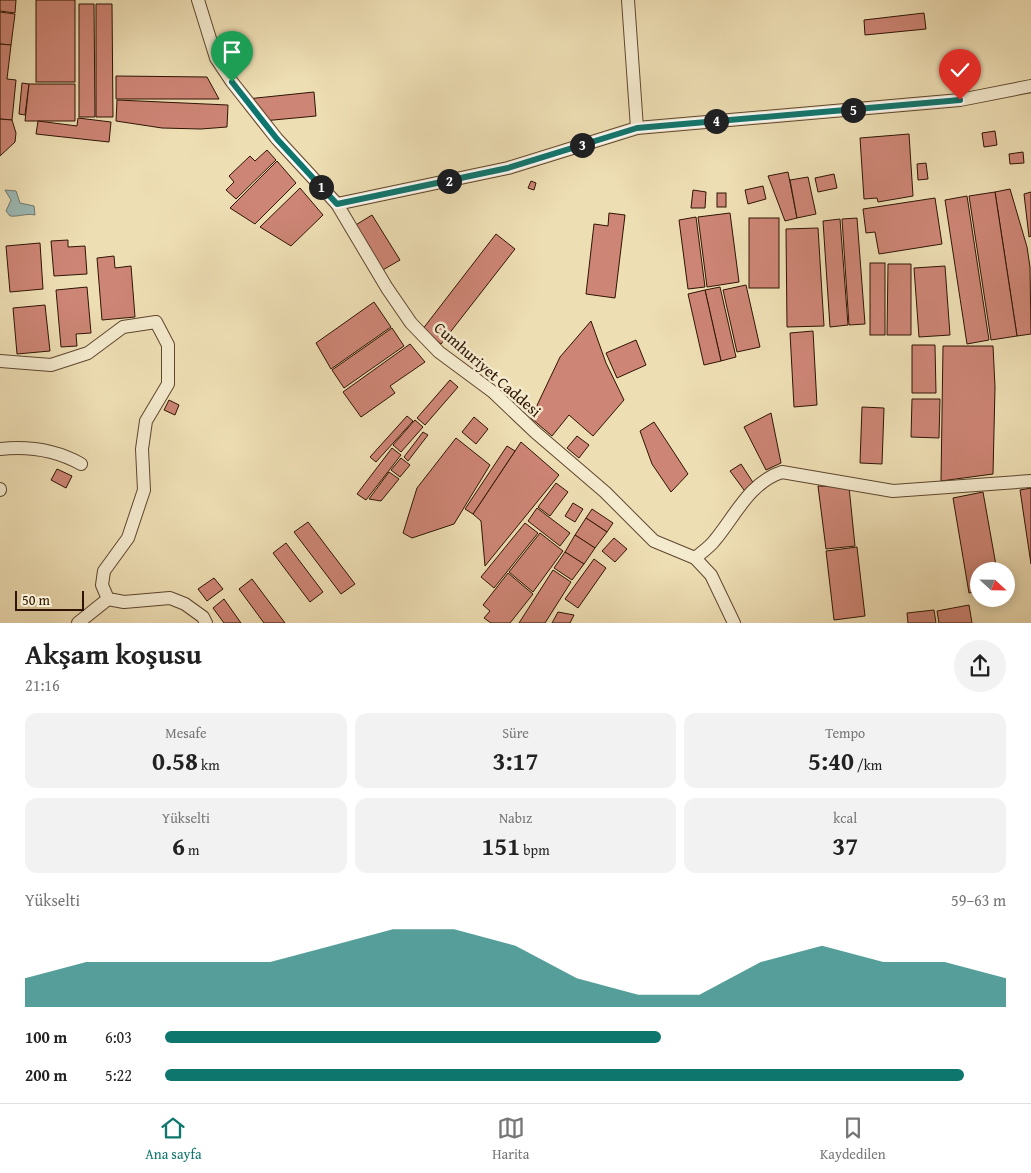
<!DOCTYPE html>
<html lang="tr">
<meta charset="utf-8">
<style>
body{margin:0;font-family:"Gentium Book Plus",serif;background:#f2f2f2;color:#222;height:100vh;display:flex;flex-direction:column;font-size:19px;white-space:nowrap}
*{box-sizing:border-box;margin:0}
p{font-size:16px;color:#767676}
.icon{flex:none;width:28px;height:28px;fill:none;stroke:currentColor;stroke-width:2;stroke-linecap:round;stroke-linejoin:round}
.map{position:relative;height:623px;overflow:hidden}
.details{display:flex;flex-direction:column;background:#fff;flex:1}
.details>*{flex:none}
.needle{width:32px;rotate:112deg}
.controls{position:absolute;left:970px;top:562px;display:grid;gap:10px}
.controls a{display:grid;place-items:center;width:45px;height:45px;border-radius:50%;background:#fff;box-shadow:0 2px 12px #0003;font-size:25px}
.scale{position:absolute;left:15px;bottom:12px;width:69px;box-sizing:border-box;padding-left:5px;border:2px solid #2f1402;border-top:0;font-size:14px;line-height:18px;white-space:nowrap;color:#2f1402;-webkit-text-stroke:4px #f4eace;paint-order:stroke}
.pin{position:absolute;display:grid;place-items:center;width:42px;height:42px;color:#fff;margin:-51px -21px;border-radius:50% 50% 50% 0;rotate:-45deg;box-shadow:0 0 5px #0007}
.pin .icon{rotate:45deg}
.km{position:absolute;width:25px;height:25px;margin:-12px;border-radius:50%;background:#222;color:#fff;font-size:14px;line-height:25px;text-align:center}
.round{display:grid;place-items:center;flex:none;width:52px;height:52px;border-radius:26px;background:#f2f2f2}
.summary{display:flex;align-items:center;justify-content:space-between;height:85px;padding:0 25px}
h1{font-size:28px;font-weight:700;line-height:38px}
.metrics{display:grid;grid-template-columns:repeat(3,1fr);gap:8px;height:85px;padding:5px 25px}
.metrics div{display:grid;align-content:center;border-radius:12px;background:#f2f2f2;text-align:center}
.metrics b{font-size:25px;font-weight:700}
.metrics small{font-size:14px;font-weight:400}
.metrics p{font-size:14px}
.chart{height:140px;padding:10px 25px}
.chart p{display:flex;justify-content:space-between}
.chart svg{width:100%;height:90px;margin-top:5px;fill:#0f766e;opacity:.7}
ul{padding:0 25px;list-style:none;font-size:16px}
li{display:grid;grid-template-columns:80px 60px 1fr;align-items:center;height:38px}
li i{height:12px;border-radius:6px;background:#0f766e}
.menu{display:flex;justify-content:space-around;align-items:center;height:70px;border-top:1px solid #e0e0e0;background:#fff;font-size:14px;color:#767676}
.menu a{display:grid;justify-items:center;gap:2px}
.menu .on{color:#0f766e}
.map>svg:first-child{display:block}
.water{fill:#9cbab6;stroke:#70786e}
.building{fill:#cd8575;stroke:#2f1402}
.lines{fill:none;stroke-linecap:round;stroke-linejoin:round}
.minor-casing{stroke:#5f462e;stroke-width:14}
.minor{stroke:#f4eace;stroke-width:12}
.route-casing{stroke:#fff;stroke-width:10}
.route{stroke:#0f766e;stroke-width:6}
.labels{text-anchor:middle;stroke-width:5;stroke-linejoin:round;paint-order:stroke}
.street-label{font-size:16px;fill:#2f1402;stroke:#f4eace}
</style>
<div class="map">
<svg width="1031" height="623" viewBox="0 0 1031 623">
<rect width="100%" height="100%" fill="#eedeb4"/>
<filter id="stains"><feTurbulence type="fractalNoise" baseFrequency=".004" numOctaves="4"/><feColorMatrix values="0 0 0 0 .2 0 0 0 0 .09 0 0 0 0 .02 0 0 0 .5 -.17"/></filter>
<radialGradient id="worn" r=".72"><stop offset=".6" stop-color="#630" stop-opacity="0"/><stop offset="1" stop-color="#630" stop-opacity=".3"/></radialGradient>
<path class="water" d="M5 190 16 191 20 203 34 206 35 215C26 213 19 217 10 216L6 211 11 200Z"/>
<g class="building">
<polygon points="0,0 16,0 15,13 0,11"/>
<rect x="36" y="0" width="39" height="82"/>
<polygon points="79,4 94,4 95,117 79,117"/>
<polygon points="96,4 112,4 113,117 96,117"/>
<polygon points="0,12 15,14 11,45 0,44"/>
<polygon points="924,13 926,29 865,35 864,20"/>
<polygon points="0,44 11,45 7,79 16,80 12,120 0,119"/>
<polygon points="116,76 207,77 219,99 116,99"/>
<polygon points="22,83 29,84 25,115 19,114"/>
<polygon points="29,84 75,84 75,121 25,121"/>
<polygon points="314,92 316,116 263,121 247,99"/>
<polygon points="117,100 228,105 227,127 201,129 162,128 116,121"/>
<polygon points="78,118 111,122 109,142 36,134 38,121 77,126"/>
<polygon points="0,119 12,120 16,133 15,142 0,156"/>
<polygon points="995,131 997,145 984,147 982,133"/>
<polygon points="909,134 913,196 878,202 877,198 864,199 860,138"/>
<polygon points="267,150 276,160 236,199 226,190 234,182 229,176 250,156 255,161"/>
<polygon points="1023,152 1024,163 1010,164 1009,154"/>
<polygon points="277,161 296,183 255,224 230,208"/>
<polygon points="926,163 928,179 918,180 917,164"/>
<polygon points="788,172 797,218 785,221 768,176"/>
<polygon points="834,174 837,188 818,192 815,178"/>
<polygon points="808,177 816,214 797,218 790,180"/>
<polygon points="531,181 536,183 534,190 528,188"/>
<polygon points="763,186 766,199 748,204 745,190"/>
<polygon points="300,188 323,215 291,246 260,227"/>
<polygon points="1010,189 1027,247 1030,267 1031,334 1017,336 995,192"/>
<polygon points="693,190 706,192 705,208 691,208"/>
<polygon points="995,192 1017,336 991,340 969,196"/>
<polygon points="1031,192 1031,236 1029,237 1024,194"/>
<rect x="717" y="193" width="9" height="14"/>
<polygon points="967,196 989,340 967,344 945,200"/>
<polygon points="935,198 942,244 879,254 875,232 866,233 863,209"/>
<polygon points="609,213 625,215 615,298 586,294 594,224 608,226"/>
<polygon points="730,213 739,282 707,287 698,217"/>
<polygon points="372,215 400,260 381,271 354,226"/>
<polygon points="696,217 705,287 688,289 679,220"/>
<rect x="749" y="218" width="30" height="70"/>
<polygon points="857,218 865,324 849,325 842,219"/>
<polygon points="840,219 848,325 830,327 823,221"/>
<polygon points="818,228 824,326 787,327 786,229"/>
<polygon points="496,234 515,249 441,344 422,330"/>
<polygon points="68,240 68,247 85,246 87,274 54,276 51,241"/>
<polygon points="40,243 43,289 10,292 6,246"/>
<polygon points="114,256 115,268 131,266 135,317 102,320 97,258"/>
<rect x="870" y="263" width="15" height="72"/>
<polygon points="888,264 911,264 911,335 887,335"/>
<polygon points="945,266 950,335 919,337 914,268"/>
<polygon points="746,285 760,347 737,352 723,290"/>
<polygon points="87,287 91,333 76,334 77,346 61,347 56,290"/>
<polygon points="720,287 736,357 721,361 705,290"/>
<polygon points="705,290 721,361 704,365 688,294"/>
<polygon points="374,302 391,327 331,369 316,343"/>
<polygon points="45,305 50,351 17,354 13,308"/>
<polygon points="591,321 606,363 624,400 593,436 569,415 552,436 531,418 560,357"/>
<polygon points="392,328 404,346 344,388 332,370"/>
<polygon points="813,331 817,405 794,407 790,333"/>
<polygon points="636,340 646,365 617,378 606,353"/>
<polygon points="410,344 425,362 390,386 395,393 361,417 343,392"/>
<polygon points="912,345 935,345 936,393 912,393"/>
<polygon points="943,346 993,346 995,387 993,474 941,481"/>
<polygon points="450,380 458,387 425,425 417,418"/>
<polygon points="912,399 940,399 939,438 911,437"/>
<polygon points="169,400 179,405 175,415 164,410"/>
<polygon points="862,407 884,408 882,464 860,463"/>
<polygon points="771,413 781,463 766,470 744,427"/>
<polygon points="407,416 413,421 376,462 370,457"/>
<polygon points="474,417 488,429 476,444 462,432"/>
<polygon points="415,420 423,427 401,452 393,445"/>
<polygon points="654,422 688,474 671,492 652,464 640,431"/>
<polygon points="423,432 428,435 408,461 404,457"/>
<polygon points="577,436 589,445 579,458 567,448"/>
<polygon points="456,438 490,465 454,524 412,538 403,533 417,488"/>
<polygon points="521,442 559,475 485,566 481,521 473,514"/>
<polygon points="507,446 515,451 473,514 465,509"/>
<polygon points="392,448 401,455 366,500 357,494"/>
<polygon points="401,458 410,465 400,477 391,470"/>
<polygon points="741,464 754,484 747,494 730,471"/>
<polygon points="57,469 72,476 66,488 51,480"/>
<polygon points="389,472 399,479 381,501 369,499"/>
<polygon points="556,483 568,492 550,516 538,507"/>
<polygon points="818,486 849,487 855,546 826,549"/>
<polygon points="1031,488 1031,564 1020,490"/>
<polygon points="983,492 997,571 979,571 979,591 969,593 953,498"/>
<polygon points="573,503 583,509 575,522 565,516"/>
<polygon points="537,508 570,533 560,546 528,521"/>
<polygon points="592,509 613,523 607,532 586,518"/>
<polygon points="586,518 607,532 595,548 575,535"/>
<polygon points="308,522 355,584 341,594 294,532"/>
<polygon points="525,523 538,533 494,588 481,577"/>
<polygon points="540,533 563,551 533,592 509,572"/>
<polygon points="575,535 595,548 584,564 565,552"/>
<polygon points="614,538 627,549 615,562 602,551"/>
<polygon points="286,543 323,592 310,602 273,553"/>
<polygon points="857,547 865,616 834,620 826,551"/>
<polygon points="565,552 584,564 572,580 554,568"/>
<polygon points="594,559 606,568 578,608 565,599"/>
<polygon points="553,570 571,582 545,623 519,623"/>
<polygon points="508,573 533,594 510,623 491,623 484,618 490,611 483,605"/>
<polygon points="214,578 223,589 207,601 198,589"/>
<polygon points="252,579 285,623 264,623 239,589"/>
<polygon points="224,599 241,623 224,623 213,608"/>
<polygon points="969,605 972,623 939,623 937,611"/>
<polygon points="934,610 936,623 908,623 907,613"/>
<polygon points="558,612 574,615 570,623 552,623"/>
</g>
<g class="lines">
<g class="minor-casing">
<g id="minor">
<polyline points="198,0 216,58 232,82 277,139 337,204 387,288 411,323 439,352 493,392 535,432 605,492 654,541 695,558 711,575 734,623"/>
<polyline points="628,0 637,128"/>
<polyline points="337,204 508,168 637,128 960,100 1031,86"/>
<polyline points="0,361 51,365 88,353 123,327 156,322 168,345 168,384 146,421 142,449 144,490 128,538 104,571 102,585 108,599 124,602 170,598 185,604 203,617 206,623"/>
<path d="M0 449C28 446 56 450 81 464"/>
<polyline points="0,489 0,490"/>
<path d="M695 558C702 552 710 547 715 540 735 516 750 482 782 472L893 491 1031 481"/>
<polyline points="78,623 108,599"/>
</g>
</g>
<use href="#minor" class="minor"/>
</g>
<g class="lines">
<g class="route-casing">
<polyline id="route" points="232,82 277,139 337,204 508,168 637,128 960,100"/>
</g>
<use href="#route" class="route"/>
</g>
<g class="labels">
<g class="street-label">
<text transform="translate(488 369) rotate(41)" y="6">Cumhuriyet Caddesi</text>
</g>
</g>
<rect width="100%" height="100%" filter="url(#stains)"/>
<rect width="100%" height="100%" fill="url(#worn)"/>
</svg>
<div class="controls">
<a><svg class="needle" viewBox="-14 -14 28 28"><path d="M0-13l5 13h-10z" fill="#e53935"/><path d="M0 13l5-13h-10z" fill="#767676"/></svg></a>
</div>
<div class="scale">50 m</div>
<div class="pin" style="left:232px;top:82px;background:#1e9e55"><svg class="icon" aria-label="arrive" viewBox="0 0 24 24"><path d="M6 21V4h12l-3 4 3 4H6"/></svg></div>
<div class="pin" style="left:960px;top:100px;background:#d93025"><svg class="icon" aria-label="check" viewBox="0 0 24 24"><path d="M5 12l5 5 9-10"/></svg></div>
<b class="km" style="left:321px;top:187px">1</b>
<b class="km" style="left:449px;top:181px">2</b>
<b class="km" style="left:582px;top:145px">3</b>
<b class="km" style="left:716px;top:121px">4</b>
<b class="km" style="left:853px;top:110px">5</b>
</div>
<section class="details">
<div class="summary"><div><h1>Akşam koşusu</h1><p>21:16</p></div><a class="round"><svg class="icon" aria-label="share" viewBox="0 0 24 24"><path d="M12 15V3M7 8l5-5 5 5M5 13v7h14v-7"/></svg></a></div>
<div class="metrics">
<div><p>Mesafe</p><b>0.58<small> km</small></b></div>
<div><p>Süre</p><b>3:17</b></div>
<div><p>Tempo</p><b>5:40<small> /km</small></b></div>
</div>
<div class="metrics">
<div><p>Yükselti</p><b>6<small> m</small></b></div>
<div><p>Nabız</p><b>151<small> bpm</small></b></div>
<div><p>kcal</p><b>37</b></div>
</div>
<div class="chart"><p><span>Yükselti</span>59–63 m</p>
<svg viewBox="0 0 160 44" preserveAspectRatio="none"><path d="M0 44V30L10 22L20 22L30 22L40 22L50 14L60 6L70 6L80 14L90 30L100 38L110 38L120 22L130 14L140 22L150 22L160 30V44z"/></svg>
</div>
<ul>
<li><b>100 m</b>6:03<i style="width:59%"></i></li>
<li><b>200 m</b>5:22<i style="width:95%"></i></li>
</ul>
</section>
<nav class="menu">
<a class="on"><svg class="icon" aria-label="home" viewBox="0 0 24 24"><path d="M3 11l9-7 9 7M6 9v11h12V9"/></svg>Ana sayfa</a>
<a><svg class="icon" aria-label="map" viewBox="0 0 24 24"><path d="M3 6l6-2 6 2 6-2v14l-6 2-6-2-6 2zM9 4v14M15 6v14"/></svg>Harita</a>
<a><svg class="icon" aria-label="saved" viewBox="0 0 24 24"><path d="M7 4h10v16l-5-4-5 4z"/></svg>Kaydedilen</a>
</nav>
